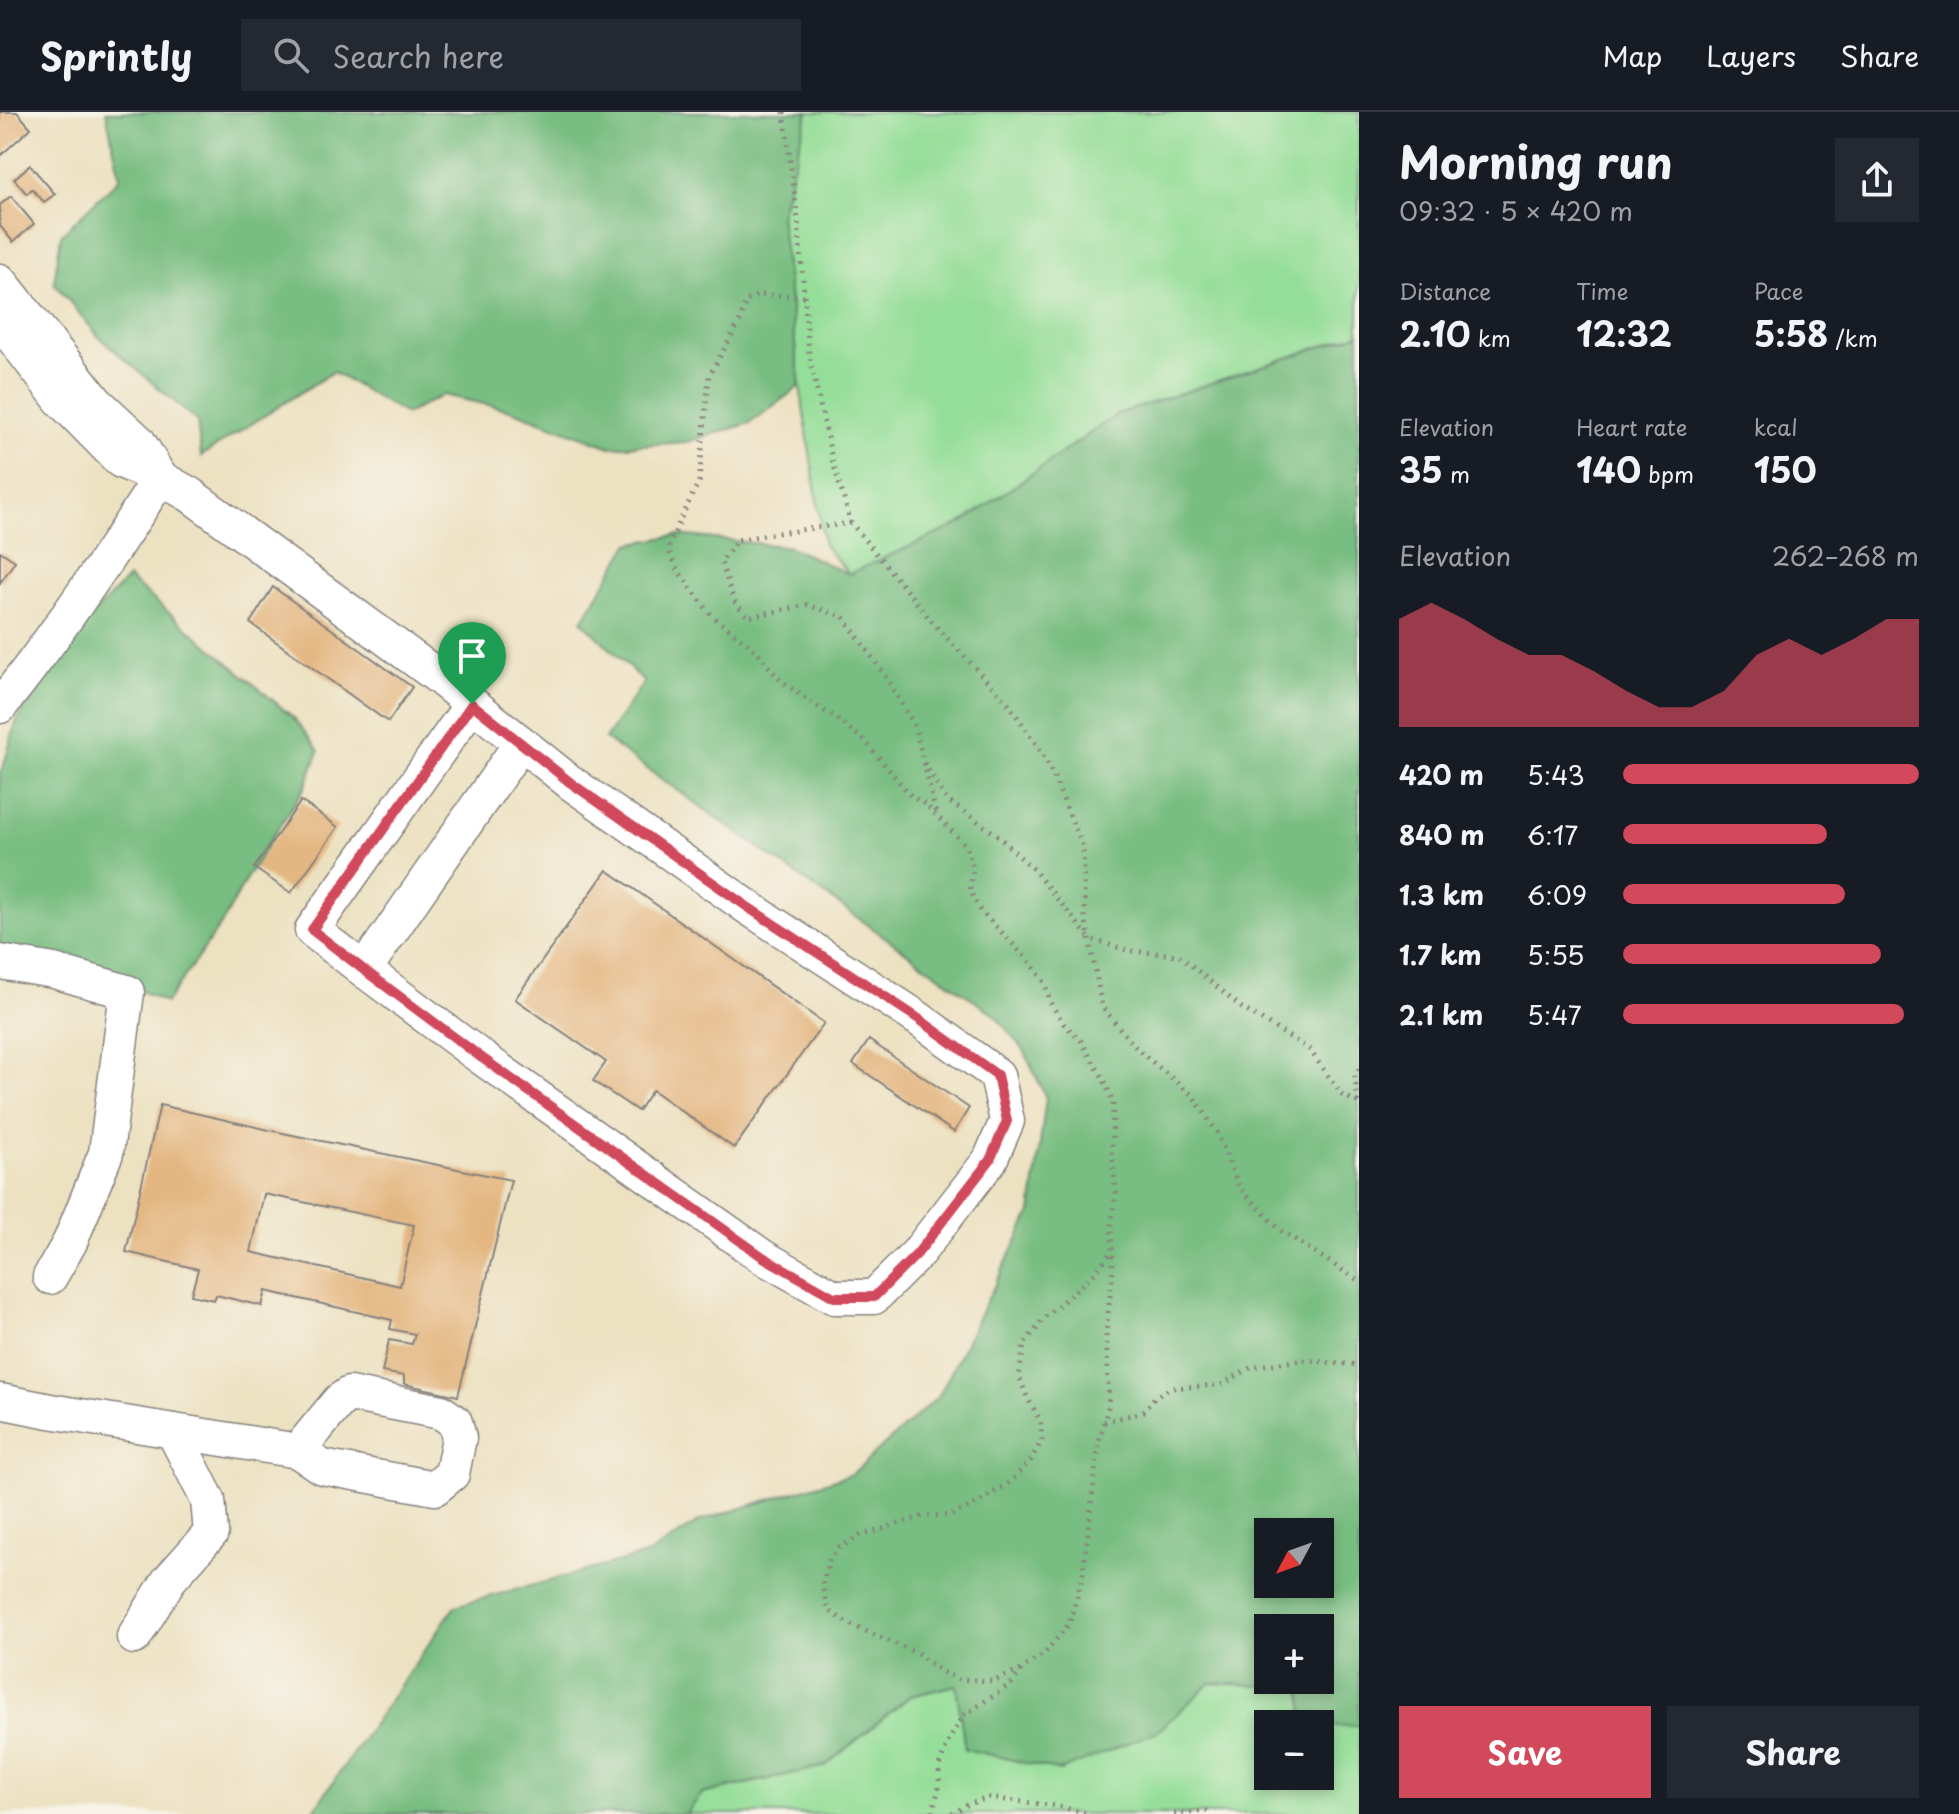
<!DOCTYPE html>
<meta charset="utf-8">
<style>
body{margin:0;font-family:"Playpen Sans",sans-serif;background:#242831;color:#f1f3f6;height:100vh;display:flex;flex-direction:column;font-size:30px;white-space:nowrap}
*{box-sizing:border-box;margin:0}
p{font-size:26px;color:#9ea1a6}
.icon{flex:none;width:44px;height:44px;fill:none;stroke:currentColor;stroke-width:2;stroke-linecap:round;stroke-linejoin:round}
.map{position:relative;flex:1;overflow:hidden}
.sheet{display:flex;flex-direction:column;background:#171b24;width:600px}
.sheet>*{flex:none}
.needle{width:52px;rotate:229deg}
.fabs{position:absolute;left:1254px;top:1406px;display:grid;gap:16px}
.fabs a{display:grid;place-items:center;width:80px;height:80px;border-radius:0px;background:#171b24;box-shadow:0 4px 12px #0003;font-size:40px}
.pin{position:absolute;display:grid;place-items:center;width:68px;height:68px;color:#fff;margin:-82px -34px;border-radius:50% 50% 50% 0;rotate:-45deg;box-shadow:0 0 8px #0007}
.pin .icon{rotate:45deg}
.round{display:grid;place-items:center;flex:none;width:84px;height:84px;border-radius:0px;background:#242831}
.summary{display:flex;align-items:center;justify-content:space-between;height:136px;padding:0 40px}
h1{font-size:44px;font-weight:700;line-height:60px}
.stats{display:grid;grid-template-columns:repeat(3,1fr);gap:12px;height:136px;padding:8px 40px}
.stats div{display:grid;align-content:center}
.stats b{font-size:34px;font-weight:700}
.stats small{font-size:22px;font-weight:400}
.stats p{font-size:22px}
.chart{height:224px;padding:16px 40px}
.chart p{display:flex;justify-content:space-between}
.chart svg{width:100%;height:144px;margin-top:8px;fill:#d1495b;opacity:.7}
.cta{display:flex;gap:16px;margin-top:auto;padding:16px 40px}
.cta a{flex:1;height:92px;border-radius:0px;background:#d1495b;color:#fff;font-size:32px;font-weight:700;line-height:92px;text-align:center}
.cta a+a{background:#242831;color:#f1f3f6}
ul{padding:0 40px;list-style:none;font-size:26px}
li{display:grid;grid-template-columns:128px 96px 1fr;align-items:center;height:60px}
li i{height:20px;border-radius:10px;background:#d1495b}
header{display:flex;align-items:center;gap:48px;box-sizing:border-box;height:112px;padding:0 40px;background:#171b24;border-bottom:2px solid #363941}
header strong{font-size:38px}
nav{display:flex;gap:44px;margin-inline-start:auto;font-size:28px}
.search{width:560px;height:72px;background:#242831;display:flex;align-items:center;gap:20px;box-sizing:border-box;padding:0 28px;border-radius:0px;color:#9ea1a6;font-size:30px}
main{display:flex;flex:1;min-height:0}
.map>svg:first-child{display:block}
.green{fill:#95de99;stroke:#5c806a;stroke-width:2}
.forest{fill:#78bd81;stroke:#4d705e;stroke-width:2;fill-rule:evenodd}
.building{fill:#e4b782;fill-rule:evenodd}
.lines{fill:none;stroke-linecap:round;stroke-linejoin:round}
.minor-casing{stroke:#87827e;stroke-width:37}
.path{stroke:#87827e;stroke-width:5;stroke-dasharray:2 6;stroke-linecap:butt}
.minor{stroke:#fff;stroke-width:34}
.route-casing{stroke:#fff;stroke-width:16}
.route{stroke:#d1495b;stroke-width:10}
</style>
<header>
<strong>Sprintly</strong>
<div class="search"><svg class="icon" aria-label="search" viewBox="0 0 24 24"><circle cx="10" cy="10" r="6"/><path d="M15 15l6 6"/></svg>Search here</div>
<nav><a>Map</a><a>Layers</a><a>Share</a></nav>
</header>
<main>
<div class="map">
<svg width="1359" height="1702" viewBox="0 0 1359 1702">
<rect width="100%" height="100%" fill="#f7f3e8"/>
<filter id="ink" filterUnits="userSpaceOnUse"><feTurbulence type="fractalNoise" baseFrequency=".0125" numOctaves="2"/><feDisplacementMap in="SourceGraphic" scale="16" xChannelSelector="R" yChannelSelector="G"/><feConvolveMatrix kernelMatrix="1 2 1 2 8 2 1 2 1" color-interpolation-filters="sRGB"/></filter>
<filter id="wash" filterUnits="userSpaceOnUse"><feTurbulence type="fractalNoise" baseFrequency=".006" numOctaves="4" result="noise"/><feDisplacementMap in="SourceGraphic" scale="32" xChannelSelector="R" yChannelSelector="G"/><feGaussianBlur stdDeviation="1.8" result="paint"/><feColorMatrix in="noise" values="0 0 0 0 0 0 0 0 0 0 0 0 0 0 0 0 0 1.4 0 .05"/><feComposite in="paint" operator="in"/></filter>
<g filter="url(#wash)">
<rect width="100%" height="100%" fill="#ece1c1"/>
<g class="green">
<polygon points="808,0 1359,0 1359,222 1118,302 960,412 849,462 824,433 800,274 780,104"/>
<polygon points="1210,1571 1301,1575 1305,1612 1268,1612 1268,1664 1320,1664 1320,1615 1359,1613 1359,1702 686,1702 701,1682 825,1654 910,1584 956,1573 1158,1619"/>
</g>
<g class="forest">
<polygon points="106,0 808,0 780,104 800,274 750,311 687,330 610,335 511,298 443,283 406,302 333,260 201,344 197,309 99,225 54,171 61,123 120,66"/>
<path d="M1359 222V1613L1320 1615V1612H1305L1301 1575 1210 1571 1158 1619 1060 1659 965 1637 956 1573 910 1584 825 1654 702 1682 686 1702H311L455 1494 649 1442 700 1409 852 1362 939 1284 1031 1101 1046 986 1025 940 995 903 605 627 644 570 582 509 629 432 678 423 790 435 849 462 960 412 1118 302ZM1320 1420V1472H1268V1420ZM1320 1516V1568H1268V1516Z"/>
<polygon points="128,466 294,606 319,639 305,675 248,763 224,808 166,891 129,873 0,844 0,660 3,656 17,608 80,516"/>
</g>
<g id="blocks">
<g class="building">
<polygon points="0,0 17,0 31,16 0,44"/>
<polygon points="30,53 55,82 44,90 32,77 27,82 14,67"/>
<polygon points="11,84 34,112 13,130 0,114 0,93"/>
<polygon points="0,439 15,449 0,471"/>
<polygon points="273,475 412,575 388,610 250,511"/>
<polygon points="301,689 338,715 291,781 254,756"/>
<polygon points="607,758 824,911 734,1036 652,978 638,999 593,969 606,950 515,887"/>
<polygon points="869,928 969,996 954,1020 853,952"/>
<path d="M160 993 278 1020 511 1068 458 1284 404 1272V1264L382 1260 389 1228 412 1232 415 1222 390 1217 392 1208 266 1179 262 1194 216 1183 214 1188 191 1183 198 1157 126 1140ZM264 1082 414 1113 400 1174 251 1140Z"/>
</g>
</g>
</g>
<g filter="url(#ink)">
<use href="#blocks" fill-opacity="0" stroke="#87827e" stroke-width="2"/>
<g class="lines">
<g class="minor-casing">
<g id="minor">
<polyline points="0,169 96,290 138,329 160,366"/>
<polyline points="0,209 61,288 121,349 160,366"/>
<path d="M0 594C58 522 110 444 160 366L189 382 436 563 571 671 749 796 916 905 997 963 1007 1009 990 1048 917 1142 874 1185H834L763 1145 482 946 364 858 312 818 472 592"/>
<polyline points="0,850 54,859 127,880 106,1041 70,1130 50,1165"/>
<polyline points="364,858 521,631"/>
<polyline points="0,1289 50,1299 298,1339 322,1355 435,1376 452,1362 459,1326 455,1310 441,1300 349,1282 339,1289 298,1339"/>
<polyline points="134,1525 169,1468 211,1421 208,1388 173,1319"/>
</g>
</g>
<g class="path">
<polyline points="784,0 798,108 809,242 832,347 851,411 934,512 1008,591 1046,647 1083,735 1085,804 1102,895 1137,937 1193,984 1217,1020 1239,1075 1280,1118 1359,1169"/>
<polyline points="804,184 758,183 746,189 740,209 709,264 699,370 680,408 668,437 677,457 712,504 757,539 777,565 808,589 833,604 864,628 911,684 926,693 966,734 973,756 970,778 978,796 1031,851 1045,871 1050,890 1064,912 1081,929 1104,968 1113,990 1112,1042 1116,1080 1111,1117 1113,1157 1106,1220 1109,1292 1099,1329 1082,1468 1069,1512 1045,1541 1022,1557 1011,1572 964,1603 950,1626 939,1654 939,1676 932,1702"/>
<polyline points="851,411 764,423 737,428 721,450 734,489 748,505 807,493 843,504 886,565 915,615 936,702"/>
<polyline points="924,651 947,688 997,723 1033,757 1090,827 1130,839 1179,843 1242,896 1309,937 1342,983 1359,991"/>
<polyline points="1358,990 1355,965 1359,956"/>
<polyline points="1104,1310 1143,1300 1154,1286 1171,1276 1221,1273 1252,1255 1302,1248 1359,1253"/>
<polyline points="1021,1558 994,1569 958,1567 940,1559 917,1541 847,1511 828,1498 822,1473 830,1446 839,1436 860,1424 904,1410 927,1403 949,1404 978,1391 1010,1370 1031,1348 1042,1328 1041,1310 1027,1285 1019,1264 1024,1233 1044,1206 1096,1160 1111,1140"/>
<polyline points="952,1702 968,1692 989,1686 1058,1694 1088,1702"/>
<polyline points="1174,1702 1206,1699 1210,1702"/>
</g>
<use href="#minor" class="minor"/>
</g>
</g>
<g class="lines" filter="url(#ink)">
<g class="route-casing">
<polygon id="route" points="472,592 571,671 749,796 916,905 997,963 1007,1009 990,1048 917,1142 874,1185 834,1185 763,1145 482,946 364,858 312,818"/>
</g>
<use href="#route" class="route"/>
</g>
</svg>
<div class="fabs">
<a><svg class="needle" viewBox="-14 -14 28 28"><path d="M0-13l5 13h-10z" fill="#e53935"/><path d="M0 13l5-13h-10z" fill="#9ea1a6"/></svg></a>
<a>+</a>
<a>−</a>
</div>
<div class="pin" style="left:472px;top:592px;background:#1e9e55"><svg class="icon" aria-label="arrive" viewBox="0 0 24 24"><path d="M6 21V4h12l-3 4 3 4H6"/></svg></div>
</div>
<section class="sheet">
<div class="summary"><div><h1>Morning run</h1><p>09:32 · 5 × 420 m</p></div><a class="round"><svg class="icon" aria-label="share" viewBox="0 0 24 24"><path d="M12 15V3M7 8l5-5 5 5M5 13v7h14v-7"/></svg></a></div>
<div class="stats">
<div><p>Distance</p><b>2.10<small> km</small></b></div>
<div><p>Time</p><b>12:32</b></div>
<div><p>Pace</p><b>5:58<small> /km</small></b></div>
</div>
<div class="stats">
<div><p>Elevation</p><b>35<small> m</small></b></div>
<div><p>Heart rate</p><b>140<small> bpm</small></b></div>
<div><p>kcal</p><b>150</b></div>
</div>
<div class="chart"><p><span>Elevation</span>262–268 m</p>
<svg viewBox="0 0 160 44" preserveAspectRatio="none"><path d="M0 44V11L10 6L20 11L30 17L40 22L50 22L60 27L70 33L80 38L90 38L100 33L110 22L120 17L130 22L140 17L150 11L160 11V44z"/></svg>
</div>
<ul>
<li><b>420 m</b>5:43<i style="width:100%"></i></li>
<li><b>840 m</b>6:17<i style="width:69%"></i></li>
<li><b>1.3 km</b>6:09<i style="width:75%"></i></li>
<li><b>1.7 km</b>5:55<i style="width:87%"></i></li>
<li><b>2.1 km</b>5:47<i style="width:95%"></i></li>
</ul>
<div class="cta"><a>Save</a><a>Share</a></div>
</section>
</main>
